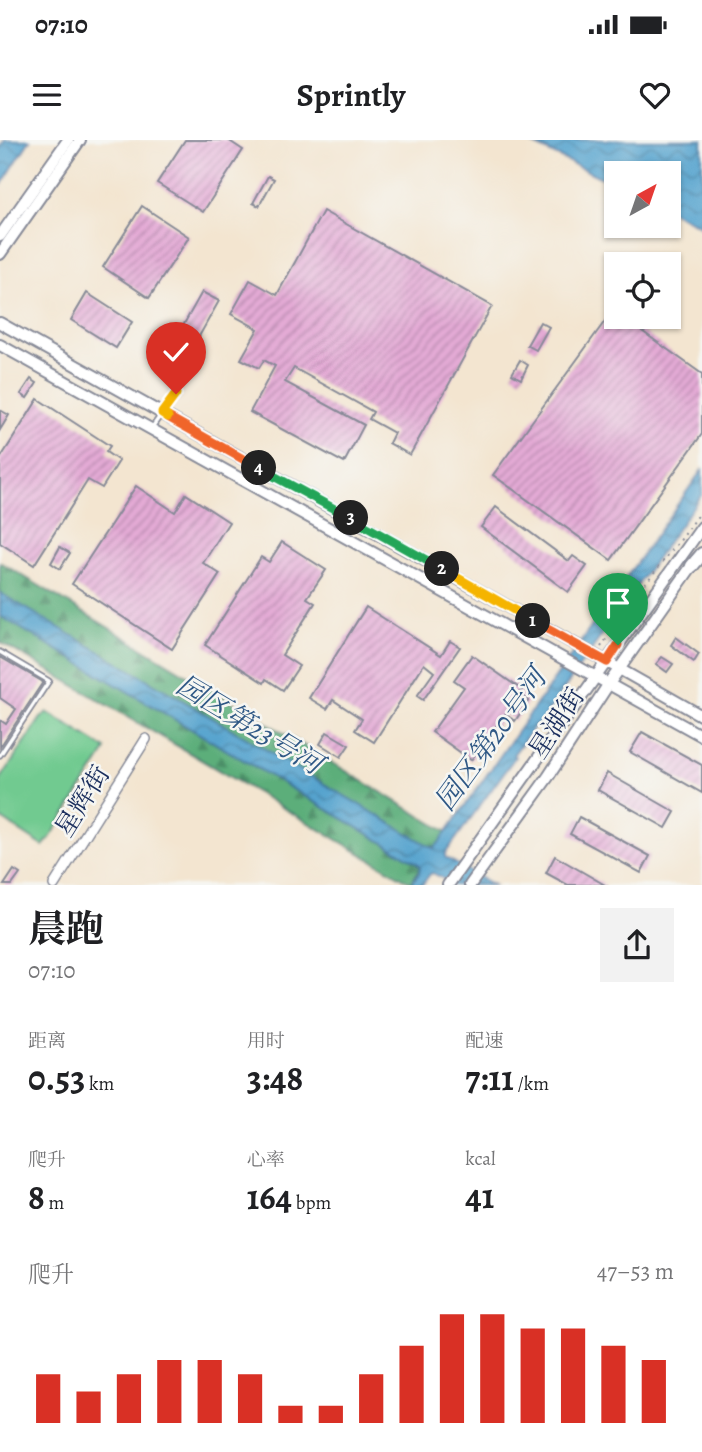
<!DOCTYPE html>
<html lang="zh">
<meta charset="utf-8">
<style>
body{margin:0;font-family:Alegreya,"Noto Serif SC",serif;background:#f2f2f2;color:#202124;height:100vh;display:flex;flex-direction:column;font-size:26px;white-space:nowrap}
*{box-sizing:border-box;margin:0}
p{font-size:23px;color:#757577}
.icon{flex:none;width:38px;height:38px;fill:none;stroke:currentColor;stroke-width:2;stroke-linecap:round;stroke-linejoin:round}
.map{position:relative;height:745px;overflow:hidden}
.panel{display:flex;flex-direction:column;background:#fff;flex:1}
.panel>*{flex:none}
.needle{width:46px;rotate:40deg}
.controls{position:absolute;left:604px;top:21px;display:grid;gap:14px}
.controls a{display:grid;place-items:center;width:77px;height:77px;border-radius:0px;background:#fff;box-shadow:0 2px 5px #0004;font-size:35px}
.pin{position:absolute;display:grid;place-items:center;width:60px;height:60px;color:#fff;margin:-72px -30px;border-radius:50% 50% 50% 0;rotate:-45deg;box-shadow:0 0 7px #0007}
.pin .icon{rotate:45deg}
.km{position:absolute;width:35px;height:35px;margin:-18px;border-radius:50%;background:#222;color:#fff;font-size:19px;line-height:35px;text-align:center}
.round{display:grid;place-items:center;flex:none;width:74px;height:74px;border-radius:0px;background:#f2f2f2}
.summary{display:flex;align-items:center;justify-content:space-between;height:119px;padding:0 28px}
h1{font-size:38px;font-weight:700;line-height:52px}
.metrics{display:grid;grid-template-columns:repeat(3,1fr);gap:10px;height:119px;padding:7px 28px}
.metrics div{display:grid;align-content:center}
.metrics b{font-size:35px;font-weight:700}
.metrics small{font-size:19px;font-weight:400}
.metrics p{font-size:19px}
.chart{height:196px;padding:14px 28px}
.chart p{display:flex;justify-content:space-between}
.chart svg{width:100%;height:126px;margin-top:7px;stroke:#d93025;stroke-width:6}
.status{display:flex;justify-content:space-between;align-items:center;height:49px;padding:0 35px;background:#fff;direction:ltr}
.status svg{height:19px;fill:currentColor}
header{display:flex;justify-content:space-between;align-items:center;height:91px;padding:0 28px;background:#fff;font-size:32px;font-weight:700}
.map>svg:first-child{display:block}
.forest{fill:url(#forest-firs);stroke:#3c6e6c;stroke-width:2}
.park{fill:#71ca90;stroke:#467c77;stroke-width:2}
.water{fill:url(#water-waves);stroke:#386996;stroke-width:2}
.building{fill:url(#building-hatch)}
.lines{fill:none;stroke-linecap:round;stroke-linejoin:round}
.service-casing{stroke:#878a97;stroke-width:7}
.tertiary-casing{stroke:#878a97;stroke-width:12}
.primary-casing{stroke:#878a97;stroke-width:14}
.trunk-casing{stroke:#878a97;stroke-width:16}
.path{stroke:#878a97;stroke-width:2;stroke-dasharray:2 5;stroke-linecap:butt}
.service{stroke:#fff;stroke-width:3.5}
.tertiary{stroke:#fff;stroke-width:9}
.primary{stroke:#fff;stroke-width:10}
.trunk{stroke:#fff;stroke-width:12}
.split-1-casing{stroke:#fff;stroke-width:14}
.split-2-casing{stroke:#fff;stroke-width:14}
.split-3-casing{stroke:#fff;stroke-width:14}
.split-4-casing{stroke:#fff;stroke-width:14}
.split-5-casing{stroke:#fff;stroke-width:14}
.split-6-casing{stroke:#fff;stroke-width:14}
.split-1{stroke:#f0652b;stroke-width:9}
.split-2{stroke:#f5b400;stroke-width:9}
.split-3{stroke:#22a559;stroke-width:9}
.split-4{stroke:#22a559;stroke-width:9}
.split-5{stroke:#f0652b;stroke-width:9}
.split-6{stroke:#f5b400;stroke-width:9}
.labels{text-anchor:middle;stroke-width:5;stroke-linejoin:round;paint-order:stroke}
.street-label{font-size:26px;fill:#1b2f5e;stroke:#f6f6f2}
.water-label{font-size:28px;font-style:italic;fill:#2f5885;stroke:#f6f6f2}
</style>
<div class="status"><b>07:10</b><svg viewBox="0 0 49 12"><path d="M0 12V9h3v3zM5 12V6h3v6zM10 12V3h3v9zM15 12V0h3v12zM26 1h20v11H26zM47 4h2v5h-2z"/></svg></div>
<header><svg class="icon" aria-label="menu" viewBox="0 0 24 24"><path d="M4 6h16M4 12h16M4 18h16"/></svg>Sprintly<svg class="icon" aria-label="heart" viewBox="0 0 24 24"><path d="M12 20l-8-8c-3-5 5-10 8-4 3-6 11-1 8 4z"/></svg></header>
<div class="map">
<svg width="702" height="745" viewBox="0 0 702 745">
<defs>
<pattern id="forest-firs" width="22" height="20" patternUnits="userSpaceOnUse" patternTransform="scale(1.75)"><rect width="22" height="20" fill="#5cae7a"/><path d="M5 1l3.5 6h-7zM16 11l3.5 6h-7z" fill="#4b8e67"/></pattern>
<pattern id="water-waves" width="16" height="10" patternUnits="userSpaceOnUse" patternTransform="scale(1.75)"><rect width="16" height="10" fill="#55a3ce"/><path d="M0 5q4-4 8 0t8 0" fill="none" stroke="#4685aa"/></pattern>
<pattern id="building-hatch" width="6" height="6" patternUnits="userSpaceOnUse" patternTransform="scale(1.75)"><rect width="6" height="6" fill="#e4aad5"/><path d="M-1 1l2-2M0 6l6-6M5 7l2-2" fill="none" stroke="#b88bb0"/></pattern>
</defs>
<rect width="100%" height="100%" fill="#f6f6f2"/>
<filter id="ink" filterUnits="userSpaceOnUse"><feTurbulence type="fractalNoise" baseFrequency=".0143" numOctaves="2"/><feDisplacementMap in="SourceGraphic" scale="14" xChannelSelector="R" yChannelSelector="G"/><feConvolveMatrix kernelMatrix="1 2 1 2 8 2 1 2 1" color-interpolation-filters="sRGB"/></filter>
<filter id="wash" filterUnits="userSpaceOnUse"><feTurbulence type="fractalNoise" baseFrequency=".00686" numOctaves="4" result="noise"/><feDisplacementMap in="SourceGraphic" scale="28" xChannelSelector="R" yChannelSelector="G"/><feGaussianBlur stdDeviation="1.57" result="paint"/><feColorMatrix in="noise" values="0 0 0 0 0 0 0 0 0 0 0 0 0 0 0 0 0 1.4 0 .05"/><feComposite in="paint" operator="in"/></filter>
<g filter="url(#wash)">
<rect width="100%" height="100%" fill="#f3e5d0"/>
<g class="forest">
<path d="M0 422 447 692C442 698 438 709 429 707L0 453Z"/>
<polygon points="0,476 416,722 420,728 411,743 0,502"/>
</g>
<polygon class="park" points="47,572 106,609 102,617 50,698 43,706 0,678 0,640 41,578"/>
<g class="water">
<polygon points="5,0 30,0 0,47 0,7"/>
<polygon points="524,0 702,0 702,87 669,70 668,33 616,33 616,45"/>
<polygon points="702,330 702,354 539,584 537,583 513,615 515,617 445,714 445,717 493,745 454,745 433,733 430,734 422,745 410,745 419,733 420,726 416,722 0,476 0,453 433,708 438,704"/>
</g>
<g id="blocks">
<g class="building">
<polygon points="185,0 228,0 243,10 203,72 157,43"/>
<polygon points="268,36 274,39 259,66 253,63"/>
<polygon points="142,66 189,97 149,158 103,127"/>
<polygon points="323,71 492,166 410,315 389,303 394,293 369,279 373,272 294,228 285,242 364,285 344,323 250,272 275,226 264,220 259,228 241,219 258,189 231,174 250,140 277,155"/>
<polygon points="202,152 219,161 197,200 180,191"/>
<polygon points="87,153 132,182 116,208 71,180"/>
<polygon points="616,166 616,177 622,177 702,234 702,294 611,420 493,335"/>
<polygon points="540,182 549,187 536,210 527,205"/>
<polygon points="520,220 528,225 521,239 512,234"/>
<polygon points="31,239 37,243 27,258 21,254"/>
<polygon points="38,259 110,306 106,312 119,321 102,348 88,340 34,425 0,403 0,319"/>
<polygon points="0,270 9,275 0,290"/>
<polygon points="136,346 175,372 186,354 229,382 203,423 220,434 172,509 72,444"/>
<polygon points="496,367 569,421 573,416 587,426 568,452 481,387"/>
<polygon points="282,402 326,430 307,458 315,463 282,515 299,526 283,550 266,539 264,543 205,505 261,417 269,422"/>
<polygon points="60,407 70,413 60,429 51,423"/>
<polygon points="366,467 441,515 450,501 460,507 423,560 417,556 434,532 424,524 374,602 355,590 362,579 333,560 327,569 309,558"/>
<polygon points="676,497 699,514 694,522 671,505"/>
<polygon points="472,515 522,550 519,553 529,560 515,581 505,574 471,620 432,592 464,547 454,540"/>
<polygon points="0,517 43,542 0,607 0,580 6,584 16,569 0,558"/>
<polygon points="662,517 673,524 667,532 656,524"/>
<polygon points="327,592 349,605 341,617 320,604"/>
<polygon points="642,592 702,625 702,653 630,612"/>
<polygon points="607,633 675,672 666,688 598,650"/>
<polygon points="579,677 650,716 641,733 570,694"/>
<polygon points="555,716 605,745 568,745 546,733"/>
<polygon points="14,730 20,734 12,745 4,745"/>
</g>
</g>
</g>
<g filter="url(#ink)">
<use href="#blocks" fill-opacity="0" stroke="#878a97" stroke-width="2"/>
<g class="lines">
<g class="service-casing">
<g id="service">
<polyline points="153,286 176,254"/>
<polyline points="0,512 49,541 0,615"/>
</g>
</g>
<g class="tertiary-casing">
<polyline id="tertiary" points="54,745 146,599"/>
</g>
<g class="primary-casing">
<g id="primary">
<polyline points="0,96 68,0"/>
<polyline points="0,114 80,0"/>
<polyline points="0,183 607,522 702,576"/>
<polyline points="0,205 702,596"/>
<polyline points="448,745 702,387"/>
<polyline points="470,745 548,637 608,545 696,420"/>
</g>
</g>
<g class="trunk-casing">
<polyline id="trunk" points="692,426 702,414"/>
</g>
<polyline class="path" points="601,507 639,451 682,398 702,370"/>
<use href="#service" class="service"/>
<use href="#tertiary" class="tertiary"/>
<use href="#primary" class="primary"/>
<use href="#trunk" class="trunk"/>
</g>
</g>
<g class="lines" filter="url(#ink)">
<g class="split-1-casing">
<polyline id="split-1" points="533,481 607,522 618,505"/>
</g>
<g class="split-2-casing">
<polyline id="split-2" points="442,429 533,481"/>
</g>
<g class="split-3-casing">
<polyline id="split-3" points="351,378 442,429"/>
</g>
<g class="split-4-casing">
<polyline id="split-4" points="259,328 351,378"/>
</g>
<g class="split-5-casing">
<polyline id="split-5" points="168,277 259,328"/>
</g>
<g class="split-6-casing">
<polyline id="split-6" points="168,277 162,273 176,254"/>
</g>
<use href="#split-1" class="split-1"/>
<use href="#split-2" class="split-2"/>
<use href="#split-3" class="split-3"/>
<use href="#split-4" class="split-4"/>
<use href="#split-5" class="split-5"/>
<use href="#split-6" class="split-6"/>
</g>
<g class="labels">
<g class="street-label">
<text transform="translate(556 583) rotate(-57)" y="9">星湖街</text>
<text transform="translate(82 661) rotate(-58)" y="9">星辉街</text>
</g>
<g class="water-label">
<text transform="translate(250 584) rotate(31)" y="10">园区第23号河</text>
<text transform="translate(490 599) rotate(-54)" y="10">园区第20号河</text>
</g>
</g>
</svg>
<div class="controls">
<a><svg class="needle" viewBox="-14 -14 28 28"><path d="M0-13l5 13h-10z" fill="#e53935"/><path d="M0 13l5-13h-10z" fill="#757577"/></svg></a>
<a><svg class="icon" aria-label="locate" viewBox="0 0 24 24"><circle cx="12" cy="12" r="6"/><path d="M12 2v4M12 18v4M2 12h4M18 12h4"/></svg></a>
</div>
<div class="pin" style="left:618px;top:505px;background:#1e9e55"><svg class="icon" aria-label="arrive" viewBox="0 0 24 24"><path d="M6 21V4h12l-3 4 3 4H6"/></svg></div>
<div class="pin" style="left:176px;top:254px;background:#d93025"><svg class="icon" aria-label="check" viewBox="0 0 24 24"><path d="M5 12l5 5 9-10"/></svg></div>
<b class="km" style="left:533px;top:481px">1</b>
<b class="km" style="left:442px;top:429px">2</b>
<b class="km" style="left:351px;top:378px">3</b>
<b class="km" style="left:259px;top:328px">4</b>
</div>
<section class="panel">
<div class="summary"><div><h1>晨跑</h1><p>07:10</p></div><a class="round"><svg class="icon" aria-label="share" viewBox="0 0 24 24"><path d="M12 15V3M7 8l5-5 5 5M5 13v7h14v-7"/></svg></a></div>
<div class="metrics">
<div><p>距离</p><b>0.53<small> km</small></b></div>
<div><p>用时</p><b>3:48</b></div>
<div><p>配速</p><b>7:11<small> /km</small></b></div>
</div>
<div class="metrics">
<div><p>爬升</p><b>8<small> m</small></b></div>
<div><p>心率</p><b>164<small> bpm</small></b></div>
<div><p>kcal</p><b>41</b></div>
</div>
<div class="chart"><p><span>爬升</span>47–53 m</p>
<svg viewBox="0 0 160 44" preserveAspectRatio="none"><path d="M5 44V27M15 44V33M25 44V27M35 44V22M45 44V22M55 44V27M65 44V38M75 44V38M85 44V27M95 44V17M105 44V6M115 44V6M125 44V11M135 44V11M145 44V17M155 44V22"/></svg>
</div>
</section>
